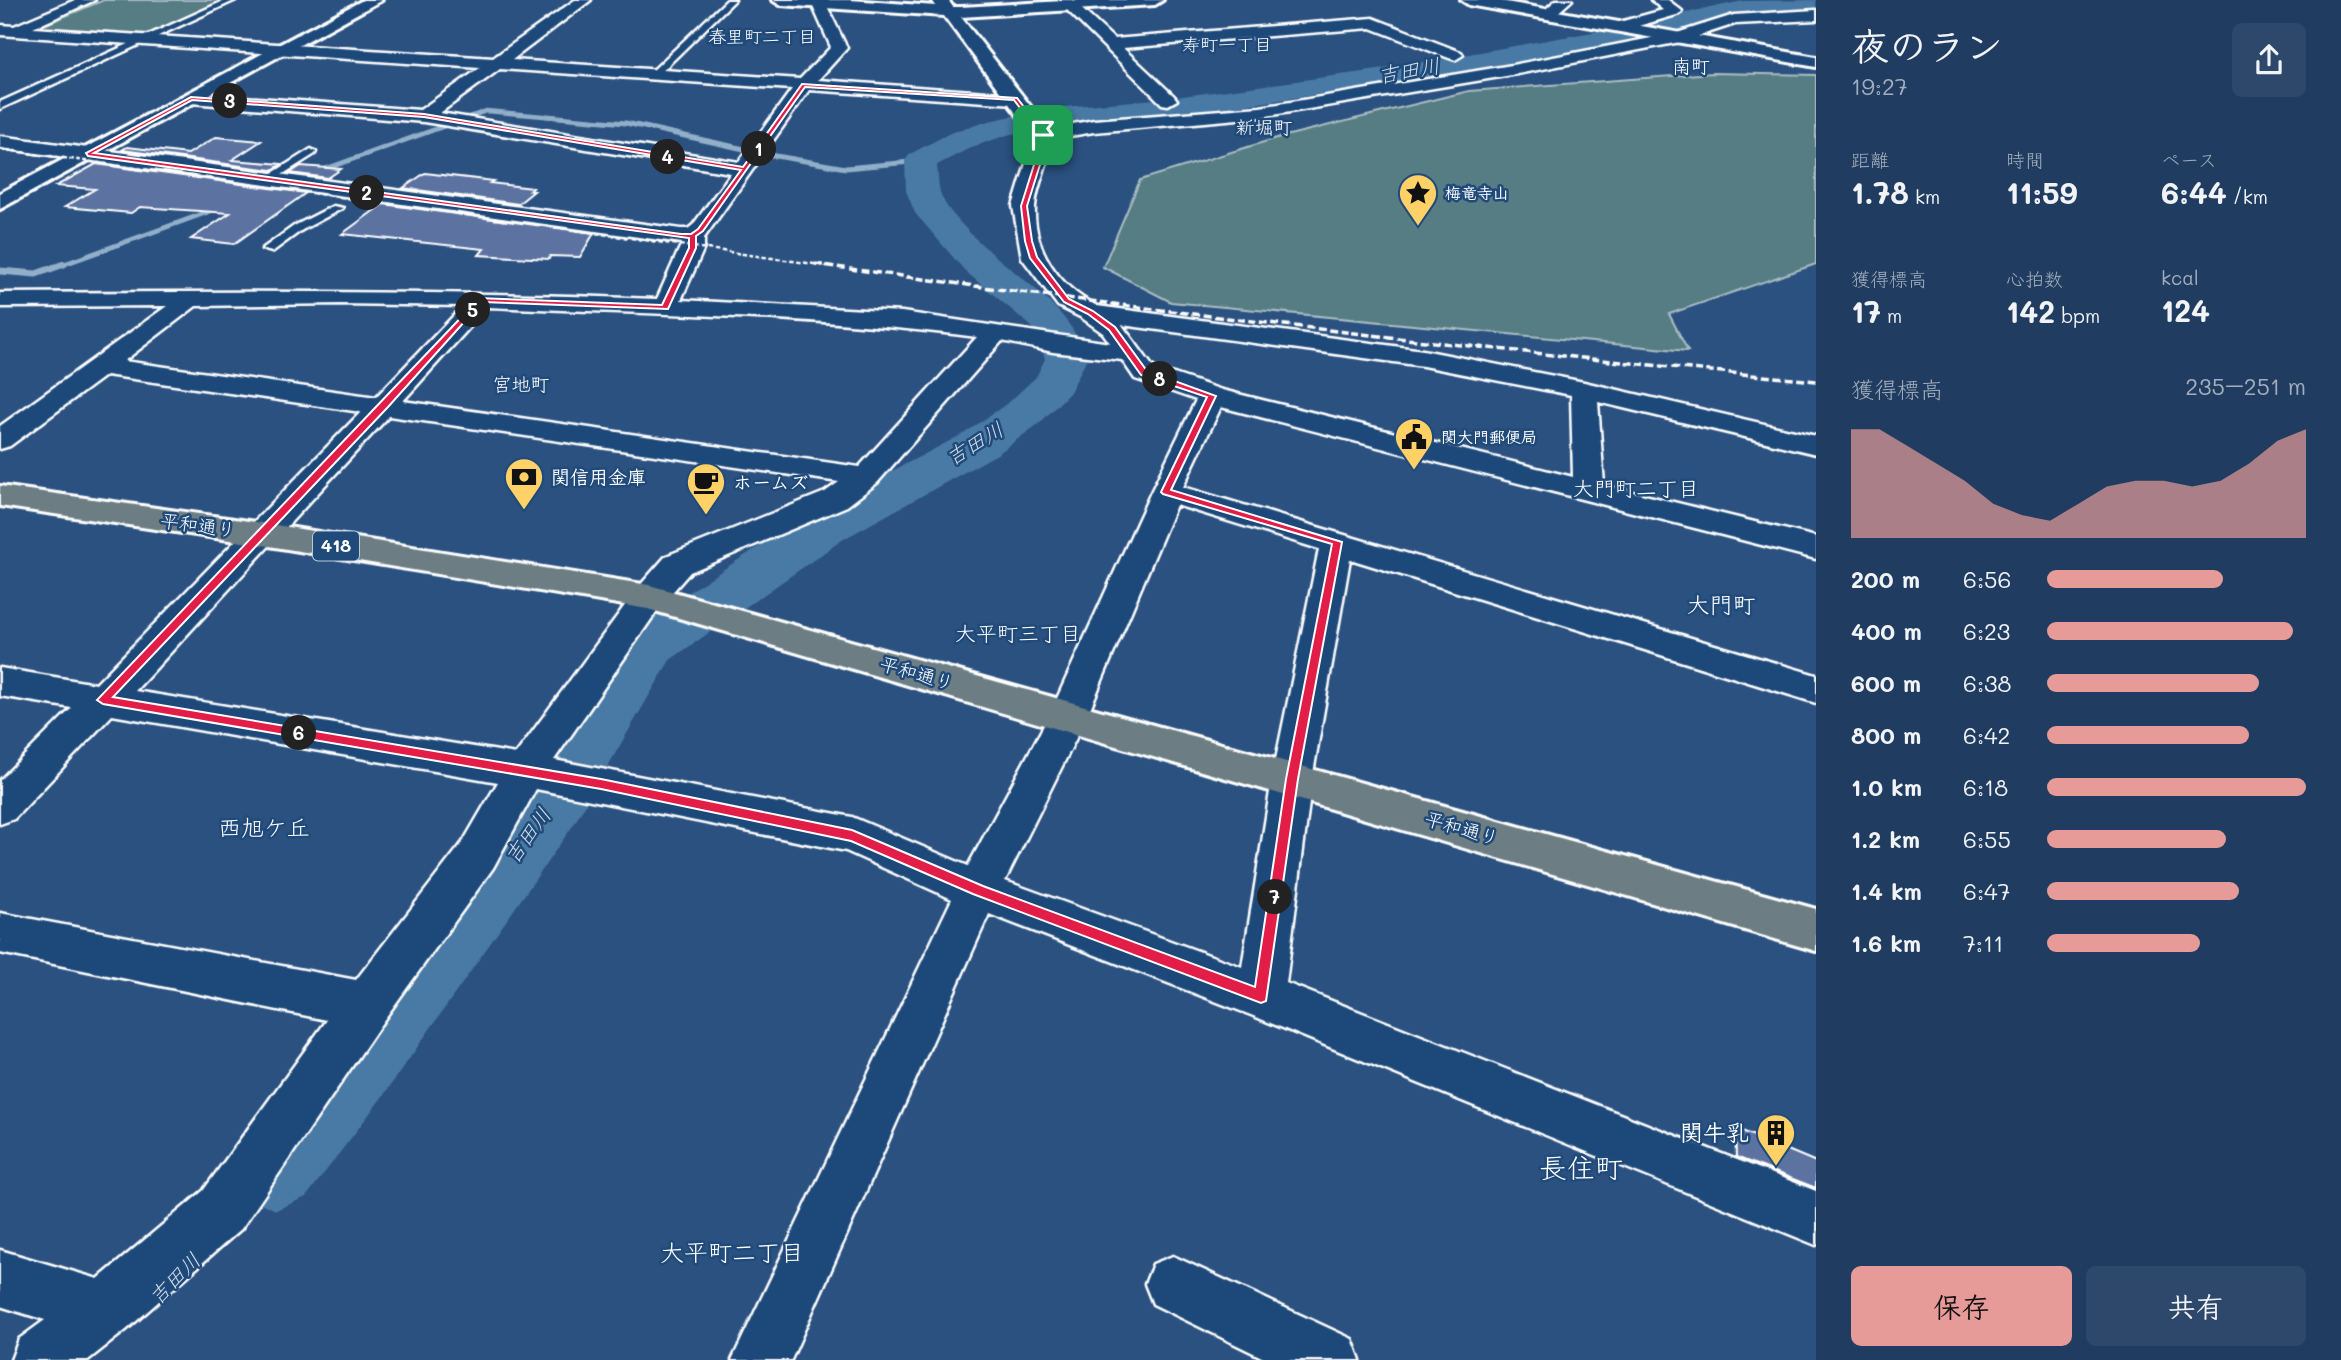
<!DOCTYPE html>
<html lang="ja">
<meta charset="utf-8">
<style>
body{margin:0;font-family:Mali,"Klee One",sans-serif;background:#2d486a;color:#f1f3f6;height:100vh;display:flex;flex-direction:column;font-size:26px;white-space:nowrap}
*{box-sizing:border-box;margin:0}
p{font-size:23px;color:#a2aebd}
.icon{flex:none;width:38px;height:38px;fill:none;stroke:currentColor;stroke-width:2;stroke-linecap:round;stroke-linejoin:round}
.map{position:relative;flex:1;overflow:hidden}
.drawer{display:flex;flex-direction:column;background:#203d61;width:525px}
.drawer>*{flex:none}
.pin{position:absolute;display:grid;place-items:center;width:60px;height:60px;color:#fff;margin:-30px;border-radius:14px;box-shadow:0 4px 10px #0006}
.km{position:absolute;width:35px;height:35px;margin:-18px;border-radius:50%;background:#222;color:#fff;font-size:19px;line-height:35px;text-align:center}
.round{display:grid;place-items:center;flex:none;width:74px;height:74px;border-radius:10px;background:#2d486a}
.overview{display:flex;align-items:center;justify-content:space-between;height:119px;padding:0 35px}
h1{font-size:38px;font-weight:700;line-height:52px}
.metrics{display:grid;grid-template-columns:repeat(3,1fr);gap:10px;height:119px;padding:7px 35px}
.metrics div{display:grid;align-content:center}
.metrics b{font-size:30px;font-weight:700}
.metrics small{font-size:19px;font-weight:400}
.metrics p{font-size:19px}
.chart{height:196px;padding:14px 35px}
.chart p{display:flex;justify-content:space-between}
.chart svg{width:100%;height:126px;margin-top:7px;fill:#e69b98;opacity:.7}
.primary-button{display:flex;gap:14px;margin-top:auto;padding:14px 35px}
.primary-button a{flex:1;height:80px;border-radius:10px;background:#e69b98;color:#111;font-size:28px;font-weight:700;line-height:80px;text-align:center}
.primary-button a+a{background:#2d486a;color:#f1f3f6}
ul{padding:0 35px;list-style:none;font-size:23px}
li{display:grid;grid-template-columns:112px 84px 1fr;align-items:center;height:52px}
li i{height:18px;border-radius:9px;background:#e69b98}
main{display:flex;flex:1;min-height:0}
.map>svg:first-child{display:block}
.green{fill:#567d84;stroke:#aabec2;stroke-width:2}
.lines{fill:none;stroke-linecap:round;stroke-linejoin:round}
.stream-far2{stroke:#91afc9;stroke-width:4.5}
.stream-far1{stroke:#91afc9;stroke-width:5}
.stream{stroke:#91afc9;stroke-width:7}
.river{fill:#487aa5;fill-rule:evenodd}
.building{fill:#5c72a1;stroke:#fff;stroke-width:2}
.lane-casing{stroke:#fff;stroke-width:5}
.street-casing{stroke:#fff;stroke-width:5}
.secondary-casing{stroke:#fff;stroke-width:6}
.highway-casing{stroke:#fff;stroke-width:6}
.lane{fill:#1f4a7a;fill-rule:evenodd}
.street{fill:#1f4a7a;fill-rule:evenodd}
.secondary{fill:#1f4a7a;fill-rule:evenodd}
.highway{fill:#6c7e84;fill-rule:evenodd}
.rail-far1{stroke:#fff;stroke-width:2.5;stroke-dasharray:4.5 2.5;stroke-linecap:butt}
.rail{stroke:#fff;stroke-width:3.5;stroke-dasharray:8 3.5;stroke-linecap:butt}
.route{fill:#e11d48;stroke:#fff;stroke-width:2;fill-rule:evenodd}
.labels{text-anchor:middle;stroke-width:5;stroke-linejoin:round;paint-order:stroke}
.far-poi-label{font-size:16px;font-weight:bold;fill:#fff;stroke:#1f4a7a;text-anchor:start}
.far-neighbourhood-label{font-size:18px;fill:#fff;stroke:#1f4a7a}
.shield{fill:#1f4a7a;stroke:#bcc9d7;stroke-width:2}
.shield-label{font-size:18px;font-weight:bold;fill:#fff}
.far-quarter-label{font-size:19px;fill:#fff;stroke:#1f4a7a}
.poi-label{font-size:19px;font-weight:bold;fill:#fff;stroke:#1f4a7a;text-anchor:start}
.street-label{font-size:19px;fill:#fff;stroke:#1f4a7a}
.water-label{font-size:21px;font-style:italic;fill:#d1dee8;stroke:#1f4a7a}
.neighbourhood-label{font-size:21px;fill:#fff;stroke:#1f4a7a}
.quarter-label{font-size:23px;fill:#fff;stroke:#1f4a7a}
.near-poi-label{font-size:23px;font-weight:bold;fill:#fff;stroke:#1f4a7a;text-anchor:end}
.near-neighbourhood-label{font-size:24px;fill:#fff;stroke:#1f4a7a}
.near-quarter-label{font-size:28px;fill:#fff;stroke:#1f4a7a}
</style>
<main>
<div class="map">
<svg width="1816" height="1360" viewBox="0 0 1816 1360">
<rect width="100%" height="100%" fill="#2b5181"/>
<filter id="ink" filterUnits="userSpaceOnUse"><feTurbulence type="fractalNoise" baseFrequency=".0143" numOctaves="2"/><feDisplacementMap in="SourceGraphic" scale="14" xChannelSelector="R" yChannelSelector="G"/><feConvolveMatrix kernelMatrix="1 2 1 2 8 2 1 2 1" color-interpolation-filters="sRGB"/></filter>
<g filter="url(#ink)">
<g class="green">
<polygon points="104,0 228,0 153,33 135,37 32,30"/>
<polygon points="1713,73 1816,75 1816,264 1669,314 1688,351 1171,302 1103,267 1140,180 1277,138 1469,91"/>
</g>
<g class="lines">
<polyline class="stream-far2" points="467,118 486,111 567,118"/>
<g class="stream-far1">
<polyline points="547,116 626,123 776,156 846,168 921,161"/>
<polyline points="262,192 472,116"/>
<polyline points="59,266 219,208"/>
</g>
<polyline class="stream" points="0,271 36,274 64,264"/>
<path class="river" d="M1816 0V13L1743 15 1610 45 1378 86 1168 116 1052 126 1007 135 972 147 937 165C938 174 938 184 940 192 945 208 957 219 968 231 1009 274 1068 301 1087 359L1070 392 1041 422 999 453 842 540 670 660 574 824 383 1096 306 1197 276 1210 246 1197 233 1167 246 1137 327 1040 528 786 630 630 806 516 965 433 1009 402 1036 377 1045 359 1039 339 1031 326 965 271 915 213 906 191 905 161 910 154 950 133 989 121 1052 108 1168 98 1378 70 1610 29 1743 1Z"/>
</g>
<g class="building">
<polygon points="216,137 261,141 232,160 282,164 272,170 122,150 127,147 188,154"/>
<polygon points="96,164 306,193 234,244 191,239 230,213 140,207 131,213 65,207 95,189 56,186"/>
<polygon points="301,166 341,169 328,178 290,173"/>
<polygon points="425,173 493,181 490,183 533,188 530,191 534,191 518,204 403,188"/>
<polygon points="383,204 594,233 580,257 550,256 549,259 479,255 484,249 342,234"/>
<polygon points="1735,1128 1816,1162 1816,1188 1736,1157"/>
</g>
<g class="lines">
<g class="lane-casing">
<g id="lane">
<polygon points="226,0 236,0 0,109 0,102"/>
<polygon points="727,0 735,0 656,77 650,77 650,73"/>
<polygon points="311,149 316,152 315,154 272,181 263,179"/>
<polygon points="333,206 343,208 302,230 272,252 262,249 294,226"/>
</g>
</g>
<g class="street-casing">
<g id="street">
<path d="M75 0H95L33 28 493 58 575 0H591L512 60 800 79 831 47 810 0H824L847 48 818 80 1015 94 1024 99 1015 104 809 90 704 238V248L681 300 902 312 1110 343 1103 333 1082 318 1058 306 1022 258 1013 206 1036 131 1094 120 1260 107 1512 65 1677 33 1734 15 1816 10V20L1735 24 1680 42 1512 75 1260 117 1094 132 1052 139C1050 162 1036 185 1035 207 1033 250 1060 288 1097 306L1423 350 1584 382 1816 436V454L1598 402 1604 485 1816 537V559L1221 407 1183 487 1816 675V703L1350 559 1312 779 1286 983 1816 1191V1245L1251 1015 989 914 791 1360H732L952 899 846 851 536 789 493 868 383 1021 241 1229 126 1330 88 1360H11L19 1339 45 1320 0 1306V1250L98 1279 203 1191 327 1020 0 953V913L356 980 463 842 498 782 112 715 14 819 0 824V780L72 708 0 696V668L96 684 361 412 106 375 10 446 0 449V426L167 306 0 307V293C219 291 438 290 657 299L682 243 0 148V136L681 229H688L693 225 731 173 424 122 191 103 182 98 191 93 420 110 480 68 0 35V25L14 26ZM500 69 792 89 739 162 440 113ZM341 304 463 306 376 397 124 361 196 306ZM488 307C651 314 815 316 977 337L859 467 403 401ZM1122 325 1423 366 1571 395 1573 477 1222 390 1153 367ZM1002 341 1053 352 1122 360 1135 379 1196 400 1151 492 1049 716 968 866 852 817 554 760 661 605 690 572 847 506 877 483ZM389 416 839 482 825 492 666 556 637 589 516 754 135 691ZM1176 505 1319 549 1272 779 1242 967 1005 881 1087 716Z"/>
<polygon points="1057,0 1072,0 1114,39 1373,18 1461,52 1463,55 1455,60 1449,58 1371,28 1123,48 1174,96 1177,100 1168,105 1162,104"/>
<polygon points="1556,0 1572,0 1553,17 1543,17 1540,14"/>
<polygon points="1651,0 1668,0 1682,11 1680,14 1621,31 1616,29 1613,26 1616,23 1663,10"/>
<polygon points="1173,1256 1352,1339 1360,1360 1268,1360 1153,1304 1145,1284 1153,1264"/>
</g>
</g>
<g class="secondary-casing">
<g id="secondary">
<polygon points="363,0 382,0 0,209 0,193"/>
<polygon points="772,0 850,0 936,6 932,0 948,0 953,7 961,7 1080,0 1163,0 1155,5 961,17 1035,112 1025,118 1018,116 944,16 780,5"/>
<polygon points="1461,0 1495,0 1816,57 1816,67 1469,5"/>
</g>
</g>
<g class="highway-casing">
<polygon id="highway" points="0,486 263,523 649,585 1816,909 1816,951 648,609 263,545 0,506"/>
</g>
<use href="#lane" class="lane"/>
<use href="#street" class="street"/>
<use href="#secondary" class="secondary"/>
<use href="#highway" class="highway"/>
<polyline class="rail-far1" points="0,149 828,266"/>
<path class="rail" d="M815 264C1148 311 1482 350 1816 381"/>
</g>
</g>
<path class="route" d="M802 84 1017 98 1046 135 1044 152 1027 206 1032 241 1037 257 1069 299 1093 311 1115 327 1147 371 1216 396 1171 490 1342 542 1298 779 1266 1001 1261 1003 973 894 851 841 601 789 103 704 97 700 471 307 477 298 662 305 689 248V238L88 156 86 153 191 97 424 114 743 167ZM805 87 1014 100 1040 135 1038 152 1021 206 1025 241 1030 258 1064 302 1088 314 1109 330 1141 375 1207 397 1161 492 1163 494 1332 544 1286 779 1255 987 983 886 852 830 601 779 113 697 388 407 482 302 668 309 696 248V236L703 231ZM192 100 424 117 741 170 698 229 691 234H681L94 153Z"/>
<defs>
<g id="sight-pin" transform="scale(2.0125)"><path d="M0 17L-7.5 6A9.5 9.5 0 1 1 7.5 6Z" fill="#ffd166" stroke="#1f4a7a"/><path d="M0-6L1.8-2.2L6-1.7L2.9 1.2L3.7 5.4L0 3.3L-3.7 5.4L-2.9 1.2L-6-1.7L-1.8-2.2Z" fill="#111"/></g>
<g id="civic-pin" transform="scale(2.0125)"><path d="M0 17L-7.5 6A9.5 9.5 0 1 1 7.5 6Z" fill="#ffd166" stroke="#1f4a7a"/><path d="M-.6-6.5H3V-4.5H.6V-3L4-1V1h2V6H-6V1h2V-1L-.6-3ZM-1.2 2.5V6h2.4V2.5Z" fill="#111"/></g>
<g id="bank-pin" transform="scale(2.0125)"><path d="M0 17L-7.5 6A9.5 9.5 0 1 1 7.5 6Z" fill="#ffd166" stroke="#1f4a7a"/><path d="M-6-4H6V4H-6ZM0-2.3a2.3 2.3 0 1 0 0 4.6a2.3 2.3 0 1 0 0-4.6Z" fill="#111"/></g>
<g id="cafe-pin" transform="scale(2.0125)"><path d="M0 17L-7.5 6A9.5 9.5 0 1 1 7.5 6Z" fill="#ffd166" stroke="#1f4a7a"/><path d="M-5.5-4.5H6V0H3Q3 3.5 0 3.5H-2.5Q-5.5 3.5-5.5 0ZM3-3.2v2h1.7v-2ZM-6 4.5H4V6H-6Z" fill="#111"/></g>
<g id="building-pin" transform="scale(2.0125)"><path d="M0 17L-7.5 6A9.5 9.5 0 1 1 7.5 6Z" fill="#ffd166" stroke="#1f4a7a"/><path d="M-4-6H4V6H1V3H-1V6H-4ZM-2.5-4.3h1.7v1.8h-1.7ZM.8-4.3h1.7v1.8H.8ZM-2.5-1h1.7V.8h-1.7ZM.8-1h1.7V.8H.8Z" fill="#111"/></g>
</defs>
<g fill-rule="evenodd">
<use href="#sight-pin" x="1418" y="193"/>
<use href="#civic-pin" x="1414" y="437"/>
<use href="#bank-pin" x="524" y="477"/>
<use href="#cafe-pin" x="706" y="482"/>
<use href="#building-pin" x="1776" y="1133"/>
</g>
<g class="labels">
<g class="far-poi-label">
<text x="1445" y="199">梅竜寺山</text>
<text x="1441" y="443">関大門郵便局</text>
</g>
<g class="far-neighbourhood-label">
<text x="762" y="43">春里町二丁目</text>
<text x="1227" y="51">寿町一丁目</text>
</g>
<rect class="shield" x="313" y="531.5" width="46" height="29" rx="5"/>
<g class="shield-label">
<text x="336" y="552">418</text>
</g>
<g class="far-quarter-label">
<text x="1691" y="73">南町</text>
<text x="1264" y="134">新堀町</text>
<text x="521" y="391">宮地町</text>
</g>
<g class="poi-label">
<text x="551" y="484">関信用金庫</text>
<text x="733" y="489">ホームズ</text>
</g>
<g class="street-label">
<text transform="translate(198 525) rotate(8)" y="7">平和通り</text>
<text transform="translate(917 673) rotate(16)" y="7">平和通り</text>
<text transform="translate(1462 828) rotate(16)" y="7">平和通り</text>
</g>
<g class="water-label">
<text transform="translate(1409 71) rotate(-10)" y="7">吉田川</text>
<text transform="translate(975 444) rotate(-31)" y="7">吉田川</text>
<text transform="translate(528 836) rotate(-54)" y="7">吉田川</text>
<text transform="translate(175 1279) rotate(-45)" y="7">吉田川</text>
</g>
<g class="neighbourhood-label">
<text x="1636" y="496">大門町二丁目</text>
<text x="1018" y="641">大平町三丁目</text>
</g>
<g class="quarter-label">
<text x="1721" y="613">大門町</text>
<text x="264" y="836">西旭ケ丘</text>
</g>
<g class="near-poi-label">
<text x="1749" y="1141">関牛乳</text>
</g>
<g class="near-neighbourhood-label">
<text x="732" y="1261">大平町二丁目</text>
</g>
<g class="near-quarter-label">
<text x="1581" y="1178">長住町</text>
</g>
</g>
</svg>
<div class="pin" style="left:1043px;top:135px;background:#1e9e55"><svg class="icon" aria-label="arrive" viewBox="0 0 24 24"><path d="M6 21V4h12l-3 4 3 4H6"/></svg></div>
<b class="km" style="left:759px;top:149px">1</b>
<b class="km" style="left:367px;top:193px">2</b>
<b class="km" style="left:230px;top:101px">3</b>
<b class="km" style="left:668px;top:157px">4</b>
<b class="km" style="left:473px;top:310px">5</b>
<b class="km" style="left:299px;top:733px">6</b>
<b class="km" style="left:1275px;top:897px">7</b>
<b class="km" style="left:1160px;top:379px">8</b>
</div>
<section class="drawer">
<div class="overview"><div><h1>夜のラン</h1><p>19:27</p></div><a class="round"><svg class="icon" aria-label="share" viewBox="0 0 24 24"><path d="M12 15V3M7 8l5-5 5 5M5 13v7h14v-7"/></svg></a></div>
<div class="metrics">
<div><p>距離</p><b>1.78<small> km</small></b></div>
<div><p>時間</p><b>11:59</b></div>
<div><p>ペース</p><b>6:44<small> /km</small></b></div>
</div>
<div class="metrics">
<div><p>獲得標高</p><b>17<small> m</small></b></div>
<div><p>心拍数</p><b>142<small> bpm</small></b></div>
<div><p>kcal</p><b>124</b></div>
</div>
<div class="chart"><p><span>獲得標高</span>235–251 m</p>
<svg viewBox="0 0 160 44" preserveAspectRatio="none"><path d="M0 44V6L10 6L20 12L30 18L40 24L50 32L60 36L70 38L80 32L90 26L100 24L110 24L120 26L130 24L140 18L150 10L160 6V44z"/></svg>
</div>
<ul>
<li><b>200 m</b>6:56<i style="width:68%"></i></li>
<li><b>400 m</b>6:23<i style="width:95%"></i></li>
<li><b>600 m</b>6:38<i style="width:82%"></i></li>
<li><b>800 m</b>6:42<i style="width:78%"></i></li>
<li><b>1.0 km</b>6:18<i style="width:100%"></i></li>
<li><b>1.2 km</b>6:55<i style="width:69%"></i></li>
<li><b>1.4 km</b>6:47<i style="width:74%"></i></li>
<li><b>1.6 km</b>7:11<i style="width:59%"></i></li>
</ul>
<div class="primary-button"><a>保存</a><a>共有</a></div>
</section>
</main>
